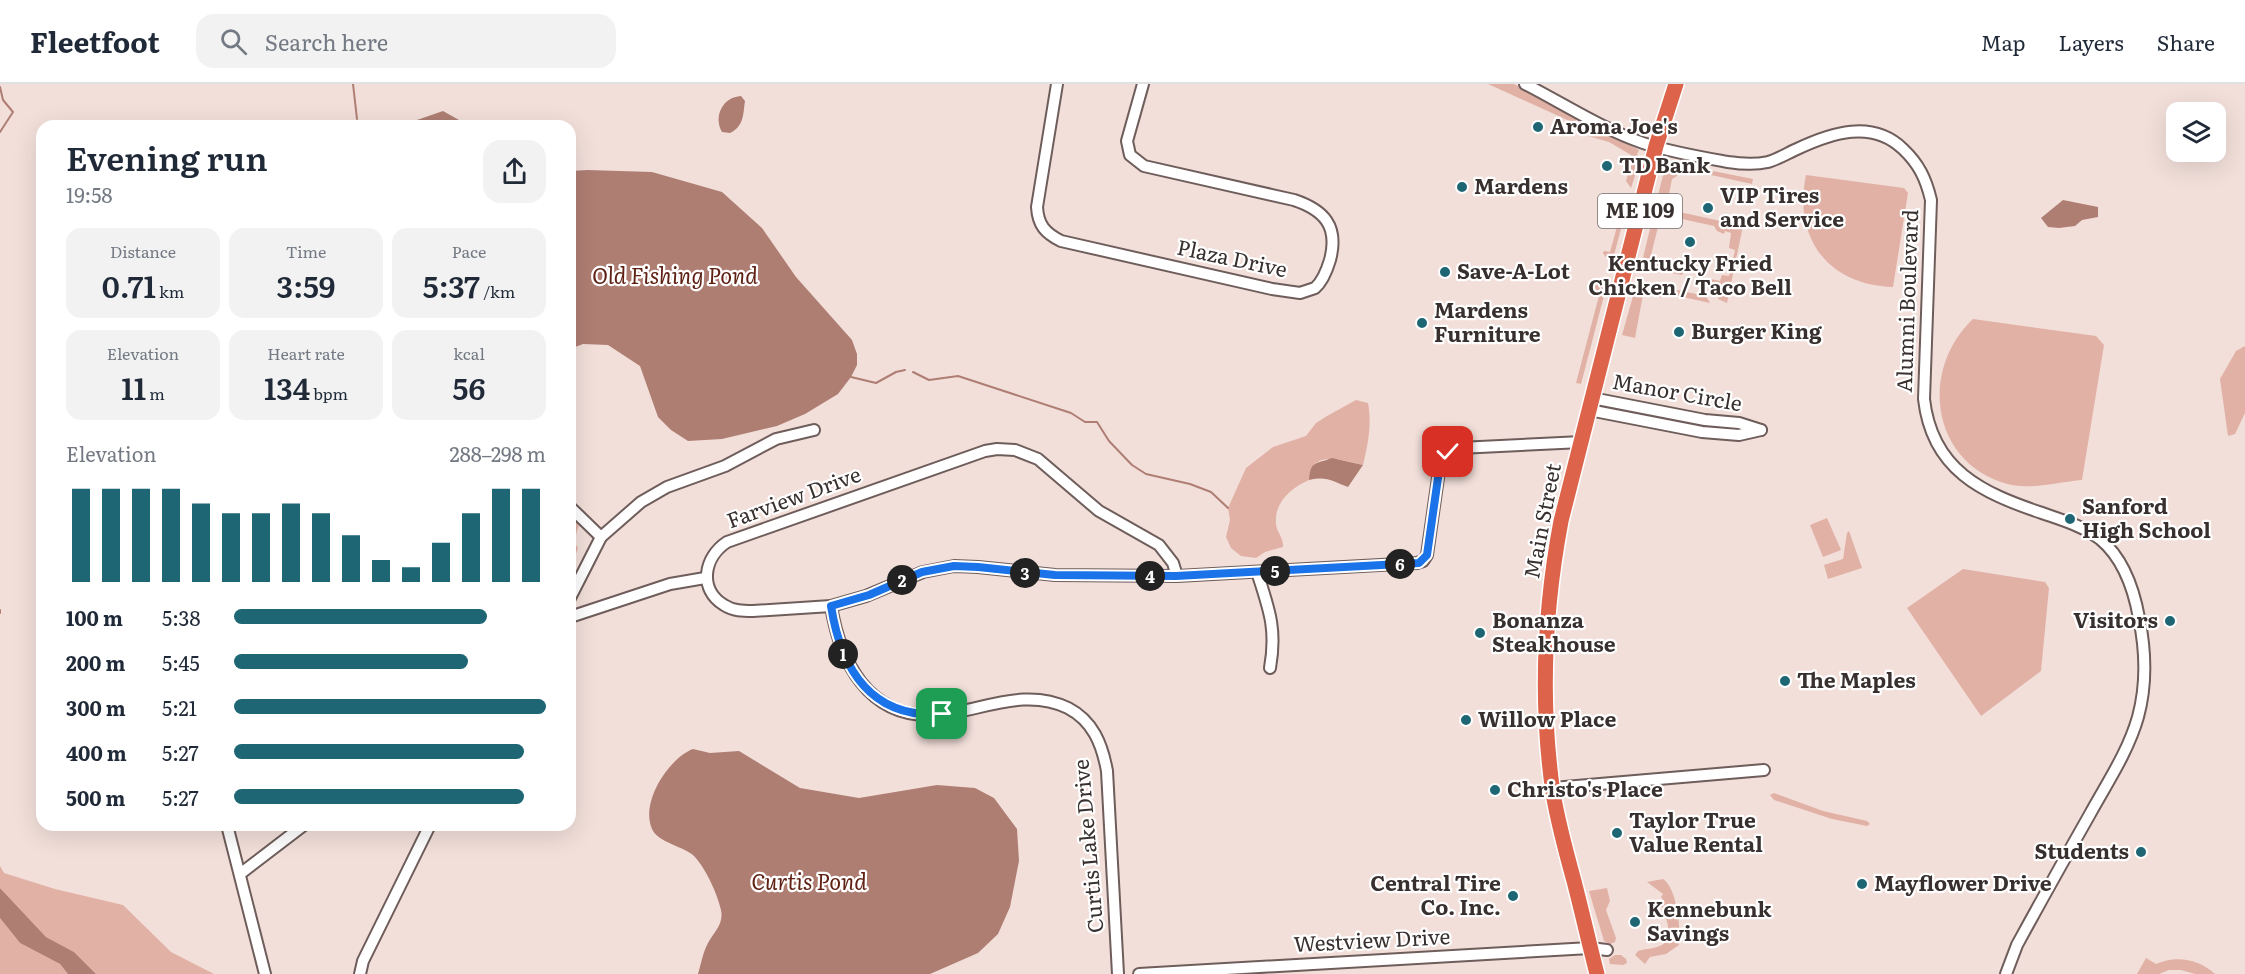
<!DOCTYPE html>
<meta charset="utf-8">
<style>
body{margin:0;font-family:Literata,serif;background:#f2f2f3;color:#1f2937;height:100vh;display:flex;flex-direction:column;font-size:22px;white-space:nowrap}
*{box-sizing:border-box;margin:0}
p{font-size:20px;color:#747a83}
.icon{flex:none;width:33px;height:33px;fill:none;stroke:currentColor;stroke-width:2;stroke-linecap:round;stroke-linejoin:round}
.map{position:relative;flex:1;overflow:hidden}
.details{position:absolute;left:36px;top:36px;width:540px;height:711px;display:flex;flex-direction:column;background:#fff;border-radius:18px;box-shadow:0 6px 24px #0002}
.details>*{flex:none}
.tools{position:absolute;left:2166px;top:18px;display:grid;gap:12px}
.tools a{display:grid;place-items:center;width:60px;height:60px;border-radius:12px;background:#fff;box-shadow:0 6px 24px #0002;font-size:30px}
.pin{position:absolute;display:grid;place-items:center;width:51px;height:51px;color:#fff;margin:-26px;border-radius:12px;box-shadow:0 3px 9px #0006}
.km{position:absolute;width:30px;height:30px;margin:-15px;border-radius:50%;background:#222;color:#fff;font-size:16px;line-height:30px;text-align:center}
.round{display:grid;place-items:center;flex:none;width:63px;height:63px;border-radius:18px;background:#f2f2f3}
.head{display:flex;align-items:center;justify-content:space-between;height:102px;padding:0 30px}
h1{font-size:33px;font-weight:600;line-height:45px}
.stats{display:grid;grid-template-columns:repeat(3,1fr);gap:9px;height:102px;padding:6px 30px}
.stats div{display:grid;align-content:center;border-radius:15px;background:#f2f2f3;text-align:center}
.stats b{font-size:30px;font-weight:600}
.stats small{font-size:16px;font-weight:400}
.stats p{font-size:16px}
.chart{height:168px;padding:12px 30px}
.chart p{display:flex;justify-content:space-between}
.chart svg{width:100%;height:108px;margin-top:6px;stroke:#1e6674;stroke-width:6}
ul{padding:0 30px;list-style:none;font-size:20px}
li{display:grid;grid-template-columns:96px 72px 1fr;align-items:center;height:45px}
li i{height:15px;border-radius:8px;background:#1e6674}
header{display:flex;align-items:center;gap:36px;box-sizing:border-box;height:84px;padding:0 30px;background:#fff;border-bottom:2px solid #e0e1e3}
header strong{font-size:28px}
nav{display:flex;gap:33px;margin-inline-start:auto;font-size:21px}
.search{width:420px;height:54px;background:#f2f2f3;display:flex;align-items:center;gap:15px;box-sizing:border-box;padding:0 21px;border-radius:18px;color:#747a83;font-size:22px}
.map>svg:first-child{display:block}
.green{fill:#e2b1a5}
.water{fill:#af7e73}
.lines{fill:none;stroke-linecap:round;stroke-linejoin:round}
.stream{stroke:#af7e73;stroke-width:2}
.minor-casing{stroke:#6e5d5a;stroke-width:14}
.highway-casing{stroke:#fff;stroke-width:18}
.minor{stroke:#fff;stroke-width:10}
.highway{stroke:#dd644a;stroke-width:15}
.route-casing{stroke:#fff;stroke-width:12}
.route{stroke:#1a73e8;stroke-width:8}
.poi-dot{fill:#1e6674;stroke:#fff;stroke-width:2}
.labels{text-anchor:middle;stroke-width:4.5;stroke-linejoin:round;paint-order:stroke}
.shield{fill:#fff;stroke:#736e6d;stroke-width:1.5}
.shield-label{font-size:20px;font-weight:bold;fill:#37302e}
.poi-label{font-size:21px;font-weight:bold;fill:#37302e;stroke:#fff;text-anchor:start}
.street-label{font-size:21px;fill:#37302e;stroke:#fff}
.water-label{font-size:22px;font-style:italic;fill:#5f2114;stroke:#fff}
</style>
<header>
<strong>Fleetfoot</strong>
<div class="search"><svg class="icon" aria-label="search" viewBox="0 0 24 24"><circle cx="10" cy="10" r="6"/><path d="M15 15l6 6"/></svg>Search here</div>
<nav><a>Map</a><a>Layers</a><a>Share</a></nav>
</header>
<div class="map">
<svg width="2245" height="890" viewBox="0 0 2245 890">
<rect width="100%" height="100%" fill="#f2dfda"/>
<g class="green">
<polygon points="1488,0 1514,0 1572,29 1576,33 1576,40"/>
<polygon points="1593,45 1597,45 1639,66 1637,70 1640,77 1631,104 1626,97 1631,80 1631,71 1609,58 1588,52"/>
<polygon points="1677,80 1696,82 1700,86 1699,88 1679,83 1677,92 1672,95 1666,125 1743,142 1727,219 1718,215 1719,206 1710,198 1700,196 1698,193 1701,185 1701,193 1720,197 1722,191 1729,192 1735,166 1729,164 1731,149 1725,147 1724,150 1717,147 1714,142 1668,132 1666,141 1659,139 1650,175 1670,180 1669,186 1681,189 1684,182 1684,189 1681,191 1641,182 1663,91 1666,86"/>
<polygon points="1713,87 1753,95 1752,100 1711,91"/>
<path d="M1806 91 1904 104 1908 109 1893 203C1827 201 1793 153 1806 91Z"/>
<polygon points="1623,121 1627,122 1613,175 1607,175 1603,169 1604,167 1610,168"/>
<polygon points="1637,198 1660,203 1662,207 1661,214 1655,207 1644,205 1635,254 1622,251"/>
<polygon points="1600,199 1606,204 1581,300 1576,299 1600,208 1596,206 1594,202"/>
<polygon points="1672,205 1706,212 1710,219 1669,210"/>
<path d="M1973 235 2096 252 2104 261 2082 396C2057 398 2028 407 2004 399 1930 376 1920 285 1973 235Z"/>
<polygon points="2245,262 2245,329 2235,350 2228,352 2220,295 2236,267"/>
<path d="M1356 316 1368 319C1372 339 1368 361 1363 381 1343 376 1310 365 1309 396 1291 404 1274 418 1276 440 1277 449 1284 454 1283 463L1265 468 1256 474 1241 472 1231 464 1226 453 1230 436 1228 424 1246 384 1273 363 1306 352 1316 339 1327 332Z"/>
<polygon points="570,425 579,440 574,458 578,464 570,486"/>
<polygon points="1827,434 1841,466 1823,473 1810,441"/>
<polygon points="1849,447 1862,484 1828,495 1824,481 1843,475 1847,449"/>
<polygon points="1963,485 2045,498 2049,504 2041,587 1981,632 1907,524"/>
<polygon points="1774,709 1823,727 1867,737 1870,740 1867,742 1832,735 1774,716 1770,711"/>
<polygon points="0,782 4,789 55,805 123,821 171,868 214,890 96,890 74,868 46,853 0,804"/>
<path d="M1663 795C1677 804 1681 845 1679 861L1666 870 1650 873 1645 880 1635 871 1638 867C1644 865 1651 865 1657 863 1678 857 1665 833 1661 820L1664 817 1661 813 1663 810 1647 798Z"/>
<polygon points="1607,804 1610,817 1606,826 1616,854 1615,858 1610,860 1604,857 1589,807"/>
<polygon points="0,834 20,859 60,880 68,890 0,890"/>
<polygon points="1615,871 1621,871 1626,875 1627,879 1623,881 1610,880 1609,875"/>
<path d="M2146 874 2156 880C2176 871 2199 875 2215 890H2195L2181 886H2169L2159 890H2137Z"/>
</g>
<g class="water">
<path d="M741 12 745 17C743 31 744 42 730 49L722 48C713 32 723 13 741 12Z"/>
<polygon points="443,27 459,36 461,42 338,42 344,36 414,37"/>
<polygon points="588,86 652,88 722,108 762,144 796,193 852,256 857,270 857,281 851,293 838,310 805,330 777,342 722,355 688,357 671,346 658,333 640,282 608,261 583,260 570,265 570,87"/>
<polygon points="2063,116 2098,123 2098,133 2082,136 2075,142 2059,144 2048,143 2041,134"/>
<path d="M1332 374 1363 381 1348 403C1331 397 1328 392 1309 396 1310 377 1316 380 1332 374Z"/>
<path d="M693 665 710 669 739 667 800 704 859 714 937 701 975 704 994 714 1017 745 1019 777 1010 823 998 850 978 869 930 890H698C701 880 703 868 708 859 714 848 724 840 721 826 717 809 706 785 694 772 685 763 657 758 652 745 640 718 669 674 693 665Z"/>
<polygon points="0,804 46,853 74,868 96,890 68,890 60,880 20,859 0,834"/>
</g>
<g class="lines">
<g class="stream">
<polyline points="353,0 357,35"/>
<polyline points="0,3 3,16 13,28 0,48"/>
<polyline points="913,288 929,296 958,292 1071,329 1085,338 1097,338 1109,357 1132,381 1146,390 1190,400 1211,408 1228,424"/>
<polyline points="851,293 876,299 896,288 905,286"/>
<polyline points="0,526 0,529"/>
</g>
<g class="minor-casing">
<g id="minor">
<path d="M1057 0 1037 123C1038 141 1045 149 1061 157L1272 205 1300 209 1315 204C1323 197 1327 186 1330 176 1339 142 1324 126 1294 116L1144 82 1130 71 1127 57 1143 0"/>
<path d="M1525 0C1564 20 1602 45 1643 59 1670 68 1700 73 1728 78 1741 80 1755 81 1768 78 1778 75 1788 69 1797 65 1831 49 1872 35 1903 65 1919 80 1926 95 1931 116L1924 315C1932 386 1982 409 2042 429 2062 436 2083 442 2100 455 2123 474 2134 506 2139 534 2146 568 2147 600 2138 633 2128 668 2107 699 2090 730 2065 774 2041 817 2017 861L2006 890"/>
<polyline points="1592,314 1705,336 1739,339 1761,346"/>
<polyline points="1589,326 1702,348 1739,351 1761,346"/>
<polyline points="570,423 601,453"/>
<path d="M1257 488C1269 525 1277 545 1270 584"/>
<path d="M1177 492 1173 479 1159 461 1099 427 1038 375 1015 366 997 365 985 367 727 458C704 473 698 505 724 521 733 527 743 527 753 527L831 522 866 512 923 488 954 482 978 483 1055 491 1177 492 1417 479 1423 477 1427 471 1440 380 1448 368 1459 364 1582 358"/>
<polyline points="570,514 601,453 641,418 667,403 725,382 776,355 814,346"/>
<path d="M831 522C840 577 868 634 933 631 978 629 1023 602 1068 624 1093 637 1102 660 1107 687L1118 890"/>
<polyline points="570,533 670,500 705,494"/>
<polyline points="1553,704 1764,686"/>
<polyline points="227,741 265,890"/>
<polyline points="240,790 304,741"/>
<polyline points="360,890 363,877 430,741"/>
<polyline points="1139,890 1590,864 1607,866"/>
</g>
</g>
<g class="highway-casing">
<path id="highway" d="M1597 890C1589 859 1582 828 1574 797 1566 768 1558 739 1553 709 1540 618 1544 527 1561 437L1656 62 1676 0"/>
</g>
<use href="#minor" class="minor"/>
<use href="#highway" class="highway"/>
</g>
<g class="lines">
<g class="route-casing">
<path id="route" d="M942 630C871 635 841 585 831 522L869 511 922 488 954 482 978 483 1055 491 1176 492 1419 479 1427 471 1440 380 1448 368"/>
</g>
<use href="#route" class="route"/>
</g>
<g class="poi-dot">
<circle cx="1538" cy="43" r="6"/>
<circle cx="1607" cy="82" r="6"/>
<circle cx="1462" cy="103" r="6"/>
<circle cx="1708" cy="124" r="6"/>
<circle cx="1690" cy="158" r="6"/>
<circle cx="1445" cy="188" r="6"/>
<circle cx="1422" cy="239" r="6"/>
<circle cx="1679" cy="248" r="6"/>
<circle cx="2070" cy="435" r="6"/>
<circle cx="2170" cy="537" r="6"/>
<circle cx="1480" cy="549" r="6"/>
<circle cx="1785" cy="597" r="6"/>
<circle cx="1466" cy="636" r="6"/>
<circle cx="1495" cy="706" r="6"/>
<circle cx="1617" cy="749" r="6"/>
<circle cx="2141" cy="768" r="6"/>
<circle cx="1862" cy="800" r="6"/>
<circle cx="1513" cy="812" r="6"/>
<circle cx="1635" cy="838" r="6"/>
</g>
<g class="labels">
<rect class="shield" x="1598" y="110" width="84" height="34" rx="4.5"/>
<g class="shield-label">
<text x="1640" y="134">ME 109</text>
</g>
<g class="poi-label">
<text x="1550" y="50">Aroma Joe's</text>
<text x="1619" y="89">TD Bank</text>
<text x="1474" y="110">Mardens</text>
<text x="1720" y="119">VIP Tires<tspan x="1720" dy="24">and Service</tspan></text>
<text x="1690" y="187" text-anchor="middle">Kentucky Fried<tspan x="1690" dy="24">Chicken / Taco Bell</tspan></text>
<text x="1457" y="195">Save-A-Lot</text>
<text x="1434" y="234">Mardens<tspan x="1434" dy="24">Furniture</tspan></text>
<text x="1691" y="255">Burger King</text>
<text x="2082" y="430">Sanford<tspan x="2082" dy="24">High School</tspan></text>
<text x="1492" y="544">Bonanza<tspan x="1492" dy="24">Steakhouse</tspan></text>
<text x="2158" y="544" text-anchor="end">Visitors</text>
<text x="1797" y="604">The Maples</text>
<text x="1478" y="643">Willow Place</text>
<text x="1507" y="713">Christo's Place</text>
<text x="1629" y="744">Taylor True<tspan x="1629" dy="24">Value Rental</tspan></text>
<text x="2129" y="775" text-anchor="end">Students</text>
<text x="1501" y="807" text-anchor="end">Central Tire<tspan x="1501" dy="24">Co. Inc.</tspan></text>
<text x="1874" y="807">Mayflower Drive</text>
<text x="1647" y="833">Kennebunk<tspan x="1647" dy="24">Savings</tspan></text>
</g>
<g class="street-label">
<text transform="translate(1232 175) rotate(12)" y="7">Plaza Drive</text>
<text transform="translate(1908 217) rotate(-88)" y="7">Alumni Boulevard</text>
<text transform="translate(1677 309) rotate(10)" y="7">Manor Circle</text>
<text transform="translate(794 414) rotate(-20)" y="7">Farview Drive</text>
<text transform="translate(1543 437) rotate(-79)" y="7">Main Street</text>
<text transform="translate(1089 762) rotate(-95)" y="7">Curtis Lake Drive</text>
<text transform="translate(1372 857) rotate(-3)" y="7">Westview Drive</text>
</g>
<g class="water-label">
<text x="675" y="200">Old Fishing Pond</text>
<text x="809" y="806">Curtis Pond</text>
</g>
</g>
</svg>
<div class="tools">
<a><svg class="icon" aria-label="layers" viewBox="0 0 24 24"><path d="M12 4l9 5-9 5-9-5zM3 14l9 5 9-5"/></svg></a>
</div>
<div class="pin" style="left:942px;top:630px;background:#1e9e55"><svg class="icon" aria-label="arrive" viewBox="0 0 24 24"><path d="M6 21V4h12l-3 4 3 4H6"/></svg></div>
<div class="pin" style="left:1448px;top:368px;background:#d93025"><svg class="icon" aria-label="check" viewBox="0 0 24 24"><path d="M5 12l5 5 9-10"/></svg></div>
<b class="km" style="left:843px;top:570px">1</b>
<b class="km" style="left:902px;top:496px">2</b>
<b class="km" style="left:1025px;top:489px">3</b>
<b class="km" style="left:1150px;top:492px">4</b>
<b class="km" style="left:1275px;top:487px">5</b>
<b class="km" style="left:1400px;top:480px">6</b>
<section class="details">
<div class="head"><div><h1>Evening run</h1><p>19:58</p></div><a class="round"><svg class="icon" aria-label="share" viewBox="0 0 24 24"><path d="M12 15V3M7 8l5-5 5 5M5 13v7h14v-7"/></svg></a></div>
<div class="stats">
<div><p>Distance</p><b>0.71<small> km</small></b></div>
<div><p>Time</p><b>3:59</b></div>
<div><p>Pace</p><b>5:37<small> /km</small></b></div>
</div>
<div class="stats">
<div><p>Elevation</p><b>11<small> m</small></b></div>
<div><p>Heart rate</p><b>134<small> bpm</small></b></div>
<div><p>kcal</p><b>56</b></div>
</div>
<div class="chart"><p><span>Elevation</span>288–298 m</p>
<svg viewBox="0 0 160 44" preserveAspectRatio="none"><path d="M5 44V6M15 44V6M25 44V6M35 44V6M45 44V12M55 44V16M65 44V16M75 44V12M85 44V16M95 44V25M105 44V35M115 44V38M125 44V28M135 44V16M145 44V6M155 44V6"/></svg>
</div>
<ul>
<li><b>100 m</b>5:38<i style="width:81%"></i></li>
<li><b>200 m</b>5:45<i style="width:75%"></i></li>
<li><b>300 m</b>5:21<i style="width:100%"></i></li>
<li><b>400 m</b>5:27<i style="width:93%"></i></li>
<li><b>500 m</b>5:27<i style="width:93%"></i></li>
</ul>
</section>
</div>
